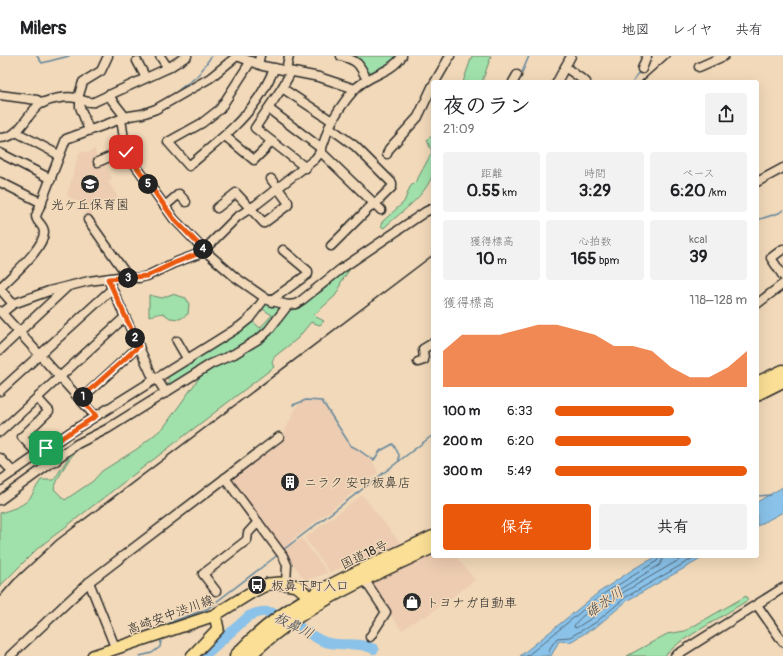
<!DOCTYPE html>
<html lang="ja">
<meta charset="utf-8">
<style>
body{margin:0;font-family:Pangolin,"Klee One",sans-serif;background:#f2f2f2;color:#202124;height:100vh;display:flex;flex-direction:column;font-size:15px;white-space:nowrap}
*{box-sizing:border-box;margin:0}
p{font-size:13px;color:#757577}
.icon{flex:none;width:22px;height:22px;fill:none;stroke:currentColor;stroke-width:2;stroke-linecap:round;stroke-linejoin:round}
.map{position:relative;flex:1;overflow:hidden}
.side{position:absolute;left:431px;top:24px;width:328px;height:478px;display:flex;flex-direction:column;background:#fff;border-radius:4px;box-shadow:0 4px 16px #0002}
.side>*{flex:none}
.pin{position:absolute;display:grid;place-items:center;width:34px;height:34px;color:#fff;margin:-17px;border-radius:8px;box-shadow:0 2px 6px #0006}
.km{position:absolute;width:20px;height:20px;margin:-10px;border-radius:50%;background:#222;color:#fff;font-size:11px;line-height:20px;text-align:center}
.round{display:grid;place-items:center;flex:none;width:42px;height:42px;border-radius:4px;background:#f2f2f2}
.head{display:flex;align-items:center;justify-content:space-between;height:68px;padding:0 12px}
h1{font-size:22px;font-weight:700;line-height:30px}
.stats{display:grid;grid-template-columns:repeat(3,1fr);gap:6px;height:68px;padding:4px 12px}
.stats div{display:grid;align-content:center;border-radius:4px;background:#f2f2f2;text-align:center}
.stats b{font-size:17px;font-weight:700}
.stats small{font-size:11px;font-weight:400}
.stats p{font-size:11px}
.chart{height:112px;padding:8px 12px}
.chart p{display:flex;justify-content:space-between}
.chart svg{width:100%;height:72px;margin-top:4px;fill:#ea580c;opacity:.7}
.primary-button{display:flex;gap:8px;margin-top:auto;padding:8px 12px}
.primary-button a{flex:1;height:46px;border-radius:4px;background:#ea580c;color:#fff;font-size:16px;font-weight:700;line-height:46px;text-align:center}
.primary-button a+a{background:#f2f2f2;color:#202124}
ul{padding:0 12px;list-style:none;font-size:13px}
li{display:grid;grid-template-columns:64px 48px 1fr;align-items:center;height:30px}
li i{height:10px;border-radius:5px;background:#ea580c}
header{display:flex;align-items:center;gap:24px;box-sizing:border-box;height:56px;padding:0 20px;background:#fff;border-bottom:1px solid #e0e0e0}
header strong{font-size:19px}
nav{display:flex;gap:22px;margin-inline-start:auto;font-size:14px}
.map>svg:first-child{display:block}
.built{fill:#edccb1}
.green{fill:#a0e1ab;stroke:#66866b}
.water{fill:#8ac2e9;stroke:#64869d}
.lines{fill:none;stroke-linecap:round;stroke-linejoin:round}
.shore{stroke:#516777;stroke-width:1}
.stream{stroke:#64869d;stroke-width:1.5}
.river{stroke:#8ac2e9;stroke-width:10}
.minor-casing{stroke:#2b2b2b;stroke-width:11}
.major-casing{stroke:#2b2b2b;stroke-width:14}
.highway-casing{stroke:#2b2b2b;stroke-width:15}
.minor{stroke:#f1d9b9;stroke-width:8}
.major{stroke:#fbdf96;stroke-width:11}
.highway{stroke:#fbdf96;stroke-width:12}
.rail{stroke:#2b2b2b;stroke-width:1.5}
.route-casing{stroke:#fff;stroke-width:8}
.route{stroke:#ea580c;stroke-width:5}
.labels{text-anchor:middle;stroke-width:3;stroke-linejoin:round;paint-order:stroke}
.poi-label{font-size:13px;fill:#2b2b2b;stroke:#f1d9b9;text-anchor:start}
.street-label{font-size:13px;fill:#2b2b2b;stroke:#f1d9b9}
.water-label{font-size:14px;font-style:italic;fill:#3e4951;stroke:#f1d9b9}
</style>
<header>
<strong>Milers</strong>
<nav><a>地図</a><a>レイヤ</a><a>共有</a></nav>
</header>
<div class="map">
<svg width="783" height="600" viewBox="0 0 783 600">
<rect width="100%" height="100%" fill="#f1d9b9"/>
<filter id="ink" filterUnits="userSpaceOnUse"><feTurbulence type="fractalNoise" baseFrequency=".025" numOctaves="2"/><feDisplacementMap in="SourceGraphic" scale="8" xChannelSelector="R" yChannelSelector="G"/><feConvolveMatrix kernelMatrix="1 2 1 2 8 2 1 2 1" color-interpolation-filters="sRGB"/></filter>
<g filter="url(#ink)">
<g class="built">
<polygon points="95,93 97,104 103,106 112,122 108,126 118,141 106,148 103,145 89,161 79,146 67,140 78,100 82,95 88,97"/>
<polygon points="310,344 322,345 346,385 351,391 359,393 367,402 372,404 378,417 291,485 294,488 302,483 328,517 305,524 231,424 231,421 281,383 297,350 302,346"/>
<polygon points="362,439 401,488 330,516 305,482"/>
<polygon points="433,498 433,500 456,500 475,524 424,562 422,560 402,574 370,532 371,528"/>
</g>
<g class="green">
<polygon points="353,0 402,0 367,24"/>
<polygon points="472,0 491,0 482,26 463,26"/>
<path d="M433 79C433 90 436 106 433 117 426 140 403 154 386 170L384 172 381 170 382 166 404 146 410 131 417 124 432 96 427 84Z"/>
<path d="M352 210 341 226 339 233 335 240 314 259 316 261 324 265 320 269 311 266 297 283 274 301 272 307 274 311 38 492 0 530V457C9 454 22 451 29 443 34 438 36 430 41 424H54L72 396 84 388C70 398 60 417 54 433L65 444 93 425 102 415 137 393 164 371 199 322 209 313 260 284 288 252 321 236Z"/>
<polygon points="172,238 186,242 189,248 188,258 180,263 170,262 163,257 149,260 149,239 162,242"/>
<polygon points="266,247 283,253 267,274 169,334 164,331 170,325 166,320 251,264 260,272 272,259 261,252"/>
<polygon points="746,540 748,544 680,586 664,600 627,600 667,578 685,575"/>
</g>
<g class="water">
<polygon points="783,431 783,456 757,470 757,446"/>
<polygon points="658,500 706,500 628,544 597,570 570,586 559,585 551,600 520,600 598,537 635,512"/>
</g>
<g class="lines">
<g class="shore">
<path d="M664 500 660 509C646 517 575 559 574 571L576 572 592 562 624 536 686 500"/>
<polyline points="527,600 600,540 657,505 659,500"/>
<polyline points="548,600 550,592 557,582 570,581 595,567 626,541 697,500"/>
</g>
<g class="stream">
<polyline points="37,0 42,7 69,0"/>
<polyline points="521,19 529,0"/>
<polyline points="633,26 640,14"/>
<path d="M176 37C183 29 190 27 196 21 203 15 206 6 212 0"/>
<polyline points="757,164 779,157 783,154"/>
<path d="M293 349 306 344 322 345 351 390C360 393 365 400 374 404L380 395 393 388 399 399V405"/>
<polyline points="757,440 771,439"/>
<polyline points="283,494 433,379"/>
<polyline points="165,570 171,566 207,553 279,498"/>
<polyline points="140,600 152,597 160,591 161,585"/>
</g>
<path class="river" d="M204 600 249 560C279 544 299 577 325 586 341 591 358 585 374 593"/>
<g class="minor-casing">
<g id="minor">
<polyline points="160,0 168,12"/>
<path d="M341 0C358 5 359 7 367 24"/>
<polyline points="137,5 146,22"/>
<path d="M251 5 220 53 202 67 168 86 189 110C212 90 239 70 257 44 264 35 269 23 275 12"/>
<polyline points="258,8 260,0"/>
<polyline points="565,11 586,26"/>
<polyline points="699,11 724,0"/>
<polyline points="642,13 647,0"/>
<polyline points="286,14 289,0"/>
<polyline points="291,16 282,32 255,72 306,112"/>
<polyline points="435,26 450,0"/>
<polyline points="513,26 517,19"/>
<polyline points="557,26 571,0"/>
<polyline points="282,32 332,65"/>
<polyline points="0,39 37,44 43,47"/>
<polyline points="108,39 126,62"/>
<polyline points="78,42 83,26 101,15 108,0"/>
<polyline points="80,44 80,51 89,74"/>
<polyline points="269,53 322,93"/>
<polyline points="121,63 126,96 174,163 205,195 235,221 268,244 288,249 296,248 302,244 341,213 425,156 433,152"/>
<polyline points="329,71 355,90 392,127 392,131 375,148"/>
<polyline points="16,76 59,99"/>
<polyline points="225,80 254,104 265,93 271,85"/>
<path d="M0 82C20 82 25 60 39 49 48 43 66 40 76 42 83 44 87 47 94 46L168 12 187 0"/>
<polyline points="321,96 381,154"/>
<polyline points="0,97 51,123"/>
<polyline points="387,98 389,93 418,61 433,29"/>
<polyline points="98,106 125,94"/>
<polyline points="0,126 42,147"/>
<polyline points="757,126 783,112"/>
<polyline points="165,150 179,138 186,146"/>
<polyline points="217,152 236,137 264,167 288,149 288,146 271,123"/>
<polyline points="88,164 129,222"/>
<polyline points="331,190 374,147"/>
<polyline points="783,193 771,202 783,220"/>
<polyline points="110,228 154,324"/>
<path d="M0 232C11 220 44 193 44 176 44 169 36 166 36 160L66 83 129 60 142 58 156 53 210 22 237 0 263 10 319 21 355 33"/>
<polyline points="0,233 13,248"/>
<polyline points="272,246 273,243 308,218 308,215 283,194"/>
<polyline points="757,248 783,228"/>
<polyline points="0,255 95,360"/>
<path d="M2 257 13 248 49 235 89 225 118 221 139 222 147 220 174 207 201 197 237 161 257 148 315 103C323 95 324 83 329 72 334 60 345 44 354 34 368 18 391 18 402 0"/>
<polyline points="177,285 188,304"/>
<polyline points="0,294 67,231"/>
<polyline points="418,306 424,304 423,293 433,287"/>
<polyline points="157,323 166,337"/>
<polyline points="0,335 112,233"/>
<polyline points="37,342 49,355 22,381 38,398"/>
<polyline points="81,343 139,290"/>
<polyline points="0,376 125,261"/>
<polyline points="46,392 56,405"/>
<polyline points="0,402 13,416"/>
<polyline points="225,422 283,500 287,509 286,527"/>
<polyline points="0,425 69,377 239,271 249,263 265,242"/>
<polyline points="0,444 77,388 107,373 211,308 234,298 260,282 268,275 288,249"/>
<polyline points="364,523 386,556 370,581"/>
<polyline points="89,526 115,591"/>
<polyline points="216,535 203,518 247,484 248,477 258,466"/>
<polyline points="757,549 783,586"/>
<polyline points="10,600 89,526 279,381"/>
<polyline points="675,600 783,532"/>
</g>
</g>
<g class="major-casing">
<g id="major">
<polyline points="93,600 215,559 252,536 268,528 280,527 297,530 304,536 313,550"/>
<polyline points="192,600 218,573 215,559"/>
</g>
</g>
<g class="highway-casing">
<g id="highway">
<polyline points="757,327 783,315"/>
<polyline points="757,338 783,325"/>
<path d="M236 600C287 542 365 513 433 481"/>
<path d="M249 600C301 549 368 521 433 491"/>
</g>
</g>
<use href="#minor" class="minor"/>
<use href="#major" class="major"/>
<use href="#highway" class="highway"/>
<g class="rail">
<polyline points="641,26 670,0"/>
<polyline points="0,540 14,524 57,484 433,199"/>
</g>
</g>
</g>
<g class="lines" filter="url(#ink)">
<g class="route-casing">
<polyline id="route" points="46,392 96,360 81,342 139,290 108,223 147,220 174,207 205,195 174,163 126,96"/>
</g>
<use href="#route" class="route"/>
</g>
<defs>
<g id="school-disc" transform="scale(1)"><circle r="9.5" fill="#2b2b2b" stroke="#f1d9b9"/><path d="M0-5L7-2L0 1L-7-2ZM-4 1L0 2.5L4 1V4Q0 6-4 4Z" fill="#fff"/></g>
<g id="building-disc" transform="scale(1)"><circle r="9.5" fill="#2b2b2b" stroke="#f1d9b9"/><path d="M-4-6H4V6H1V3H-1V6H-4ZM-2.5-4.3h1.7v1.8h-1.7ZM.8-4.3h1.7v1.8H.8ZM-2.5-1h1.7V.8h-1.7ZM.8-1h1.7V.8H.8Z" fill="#fff"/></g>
<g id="bus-disc" transform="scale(1)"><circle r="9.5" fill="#2b2b2b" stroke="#f1d9b9"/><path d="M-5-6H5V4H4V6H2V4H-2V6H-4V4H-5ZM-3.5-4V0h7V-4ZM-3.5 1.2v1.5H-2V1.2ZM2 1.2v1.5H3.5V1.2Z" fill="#fff"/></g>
<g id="shop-disc" transform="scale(1)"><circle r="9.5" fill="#2b2b2b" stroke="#f1d9b9"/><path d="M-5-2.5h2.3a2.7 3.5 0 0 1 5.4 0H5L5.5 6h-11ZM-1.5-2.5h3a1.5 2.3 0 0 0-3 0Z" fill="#fff"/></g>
</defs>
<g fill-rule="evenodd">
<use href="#school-disc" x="90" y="128"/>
<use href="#building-disc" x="290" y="426"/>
<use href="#bus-disc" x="257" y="529"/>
<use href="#shop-disc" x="412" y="546"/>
</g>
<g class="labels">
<g class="poi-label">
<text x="90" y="153" text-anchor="middle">光ケ丘保育園</text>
<text x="304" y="431">ニラク 安中板鼻店</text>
<text x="271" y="534">板鼻下町入口</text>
<text x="426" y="551">トヨナガ自動車</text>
</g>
<g class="street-label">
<text transform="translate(364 498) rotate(-25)" y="5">国道18号</text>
<text transform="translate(170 558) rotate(-20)" y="5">高崎安中渋川線</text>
</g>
<g class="water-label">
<text transform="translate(604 546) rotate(-34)" y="5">碓氷川</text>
<text transform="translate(294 569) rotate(27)" y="5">板鼻川</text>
</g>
</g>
</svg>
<div class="pin" style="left:46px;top:392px;background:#1e9e55"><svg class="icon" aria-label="arrive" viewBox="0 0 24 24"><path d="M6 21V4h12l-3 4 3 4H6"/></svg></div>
<div class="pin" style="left:126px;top:96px;background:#d93025"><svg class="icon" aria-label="check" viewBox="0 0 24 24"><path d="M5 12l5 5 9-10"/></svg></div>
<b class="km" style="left:83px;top:341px">1</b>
<b class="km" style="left:135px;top:282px">2</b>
<b class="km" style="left:128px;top:222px">3</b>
<b class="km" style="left:203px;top:193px">4</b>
<b class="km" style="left:148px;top:128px">5</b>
<section class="side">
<div class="head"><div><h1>夜のラン</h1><p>21:09</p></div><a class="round"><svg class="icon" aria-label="share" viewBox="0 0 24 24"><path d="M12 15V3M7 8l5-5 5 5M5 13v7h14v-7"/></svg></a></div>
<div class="stats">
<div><p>距離</p><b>0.55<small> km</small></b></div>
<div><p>時間</p><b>3:29</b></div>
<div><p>ペース</p><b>6:20<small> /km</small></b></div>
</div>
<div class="stats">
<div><p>獲得標高</p><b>10<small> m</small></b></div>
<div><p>心拍数</p><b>165<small> bpm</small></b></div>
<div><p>kcal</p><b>39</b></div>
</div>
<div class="chart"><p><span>獲得標高</span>118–128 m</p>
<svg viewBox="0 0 160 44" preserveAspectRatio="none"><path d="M0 44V22L10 12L20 12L30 12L40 9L50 6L60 6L70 9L80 12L90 19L100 19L110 22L120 32L130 38L140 38L150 32L160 22V44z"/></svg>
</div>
<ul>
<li><b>100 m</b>6:33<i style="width:62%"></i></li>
<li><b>200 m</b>6:20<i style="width:71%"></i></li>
<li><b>300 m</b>5:49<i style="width:100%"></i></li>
</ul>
<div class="primary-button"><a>保存</a><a>共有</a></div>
</section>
</div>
